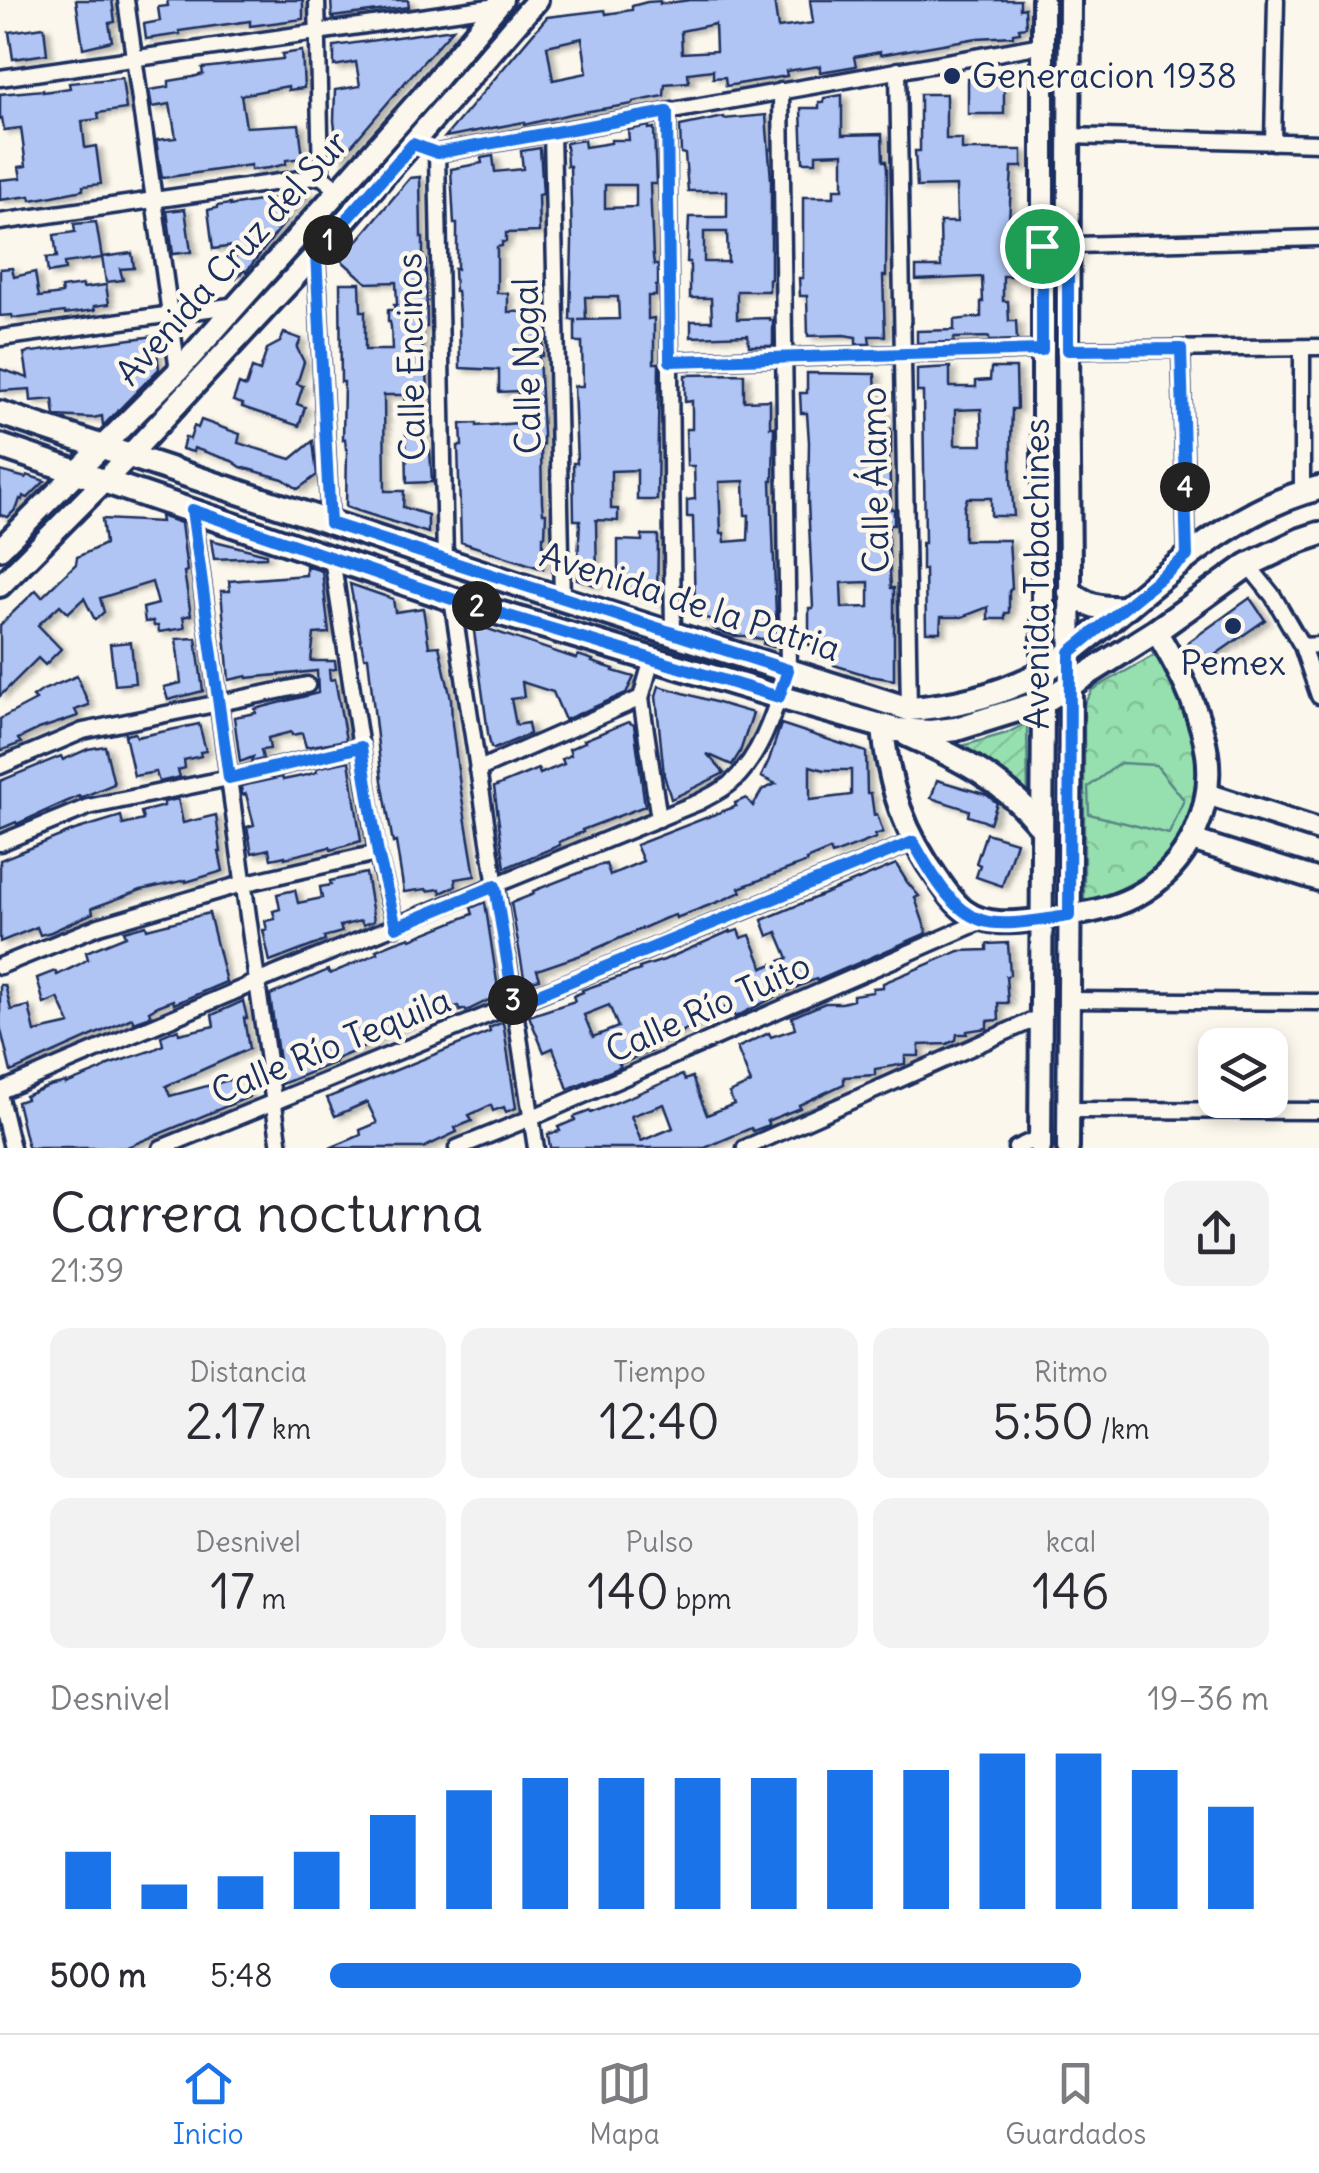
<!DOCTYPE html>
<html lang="es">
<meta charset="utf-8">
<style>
body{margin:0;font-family:Delius,sans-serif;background:#f2f2f3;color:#2b2b33;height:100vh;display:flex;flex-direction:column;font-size:38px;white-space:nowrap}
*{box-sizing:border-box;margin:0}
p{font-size:32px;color:#7c7c81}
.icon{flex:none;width:55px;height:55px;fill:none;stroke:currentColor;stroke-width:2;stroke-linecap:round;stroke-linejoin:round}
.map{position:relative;height:1148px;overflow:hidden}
.drawer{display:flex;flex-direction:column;background:#fff;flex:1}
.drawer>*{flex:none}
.buttons{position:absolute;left:1198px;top:1028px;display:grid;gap:20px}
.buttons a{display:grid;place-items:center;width:90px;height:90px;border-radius:20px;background:#fff;box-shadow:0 5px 15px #0003;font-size:50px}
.pin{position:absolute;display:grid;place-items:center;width:85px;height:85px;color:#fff;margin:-42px;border:5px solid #fff;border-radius:50%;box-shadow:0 2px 10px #0007}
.km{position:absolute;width:50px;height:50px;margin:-25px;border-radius:50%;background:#222;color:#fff;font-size:28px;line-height:50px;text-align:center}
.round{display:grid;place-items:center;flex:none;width:105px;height:105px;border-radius:20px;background:#f2f2f3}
.headline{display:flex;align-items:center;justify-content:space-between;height:170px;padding:0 50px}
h1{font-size:55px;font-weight:600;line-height:75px}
.stats{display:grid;grid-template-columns:repeat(3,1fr);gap:15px;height:170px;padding:10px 50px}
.stats div{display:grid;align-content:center;border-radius:20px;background:#f2f2f3;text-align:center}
.stats b{font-size:50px;font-weight:600}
.stats small{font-size:28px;font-weight:400}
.stats p{font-size:28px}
.chart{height:280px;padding:20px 50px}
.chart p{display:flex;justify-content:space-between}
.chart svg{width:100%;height:180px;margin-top:10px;stroke:#1a73e8;stroke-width:6}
ul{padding:0 50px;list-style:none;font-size:32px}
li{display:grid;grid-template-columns:160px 120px 1fr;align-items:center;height:75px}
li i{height:25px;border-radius:12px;background:#1a73e8}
.dock{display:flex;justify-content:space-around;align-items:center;height:140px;border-top:2px solid #e1e1e2;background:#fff;font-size:28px;color:#7c7c81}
.dock a{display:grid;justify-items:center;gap:5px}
.dock .on{color:#1a73e8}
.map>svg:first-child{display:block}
.park{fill:url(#park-crowns);stroke:#588786;stroke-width:2.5}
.garden{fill:url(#garden-furrows);stroke:#588786;stroke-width:2.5}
.pitch{fill:#96dfae;stroke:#588786;stroke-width:2.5}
.building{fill:#b1c5f4;stroke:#1b2f5e;stroke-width:2.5;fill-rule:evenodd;filter:url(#shadow)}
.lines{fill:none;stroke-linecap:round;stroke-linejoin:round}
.street-casing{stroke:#1b2f5e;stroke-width:21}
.secondary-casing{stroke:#1b2f5e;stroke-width:28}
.primary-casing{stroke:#1b2f5e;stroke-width:30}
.street{stroke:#fbf7ec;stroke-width:14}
.secondary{stroke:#fbf7ec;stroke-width:20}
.primary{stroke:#fbf7ec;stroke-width:22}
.route-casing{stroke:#fff;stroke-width:20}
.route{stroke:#1a73e8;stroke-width:12}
.poi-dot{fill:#1b2f5e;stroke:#fbf7ec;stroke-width:4}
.labels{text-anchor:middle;stroke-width:9;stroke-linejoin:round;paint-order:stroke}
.poi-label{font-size:35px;fill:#1b2f5e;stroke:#fbf7ec;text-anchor:start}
.street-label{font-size:35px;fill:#1b2f5e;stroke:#fbf7ec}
</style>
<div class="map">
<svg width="1319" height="1148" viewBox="0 0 1319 1148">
<defs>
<pattern id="park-crowns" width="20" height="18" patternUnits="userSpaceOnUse" patternTransform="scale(2.5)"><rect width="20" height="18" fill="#96dfae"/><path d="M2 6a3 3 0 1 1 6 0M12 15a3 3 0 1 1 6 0" fill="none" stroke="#81c098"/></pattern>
<pattern id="garden-furrows" width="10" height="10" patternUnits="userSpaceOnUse" patternTransform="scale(2.5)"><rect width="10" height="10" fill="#96dfae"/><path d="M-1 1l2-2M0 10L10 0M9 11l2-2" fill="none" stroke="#81c098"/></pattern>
<filter id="shadow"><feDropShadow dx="5.5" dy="3" stdDeviation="2.5" flood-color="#0004"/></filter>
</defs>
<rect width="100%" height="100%" fill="#fbf7ec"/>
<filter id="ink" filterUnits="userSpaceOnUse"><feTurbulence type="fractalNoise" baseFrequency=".01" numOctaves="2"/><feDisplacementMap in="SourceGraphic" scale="20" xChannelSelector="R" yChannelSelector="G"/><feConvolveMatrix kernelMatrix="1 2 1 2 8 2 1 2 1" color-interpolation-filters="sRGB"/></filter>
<g filter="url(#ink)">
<path class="park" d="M1153 656 1163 661C1172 683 1182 704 1189 726 1207 780 1189 846 1140 878 1123 890 1103 896 1084 904V704L1092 690Z"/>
<path class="garden" d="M1027 723 1028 801C1005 773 990 763 958 747L1007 733Z"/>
<polygon class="pitch" points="1120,763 1156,765 1184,800 1169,834 1089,814 1088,787"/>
<g class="building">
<polygon points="76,0 112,0 115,22 109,23 112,41 83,48"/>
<polygon points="167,0 303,0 303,19 250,26 250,21 179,31 180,34 146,39 144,24 160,21 158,7 168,6"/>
<polygon points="331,0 408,0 409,7 332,17"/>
<path d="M690 0H774L778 28 813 23 810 0H1020V9L1025 8 1026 27 1019 28 1020 32 1013 33V36L977 38 880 55V52L854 57 856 66 820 72V66L786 71 787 76 726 86 725 77 713 78V70L688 73 689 82 665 84 664 96 633 102V104L570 114 524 125V122L445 137 547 17 605 10 606 14 632 10V6L647 2 660 1V4ZM715 24 716 51 682 53 681 31ZM582 38 587 73 553 80 547 46Z"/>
<polygon points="44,27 47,54 13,59 9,32"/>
<polygon points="453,29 407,80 339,160 334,121 335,90 360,86 356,62 334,66 334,46"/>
<polygon points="302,51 304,88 288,90 288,86 241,95 246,127 299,124 303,158 286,160 286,164 269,168 251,170 251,165 162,178 156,140 176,138 170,104 152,107 149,90 169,87 169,81 193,77 203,74 202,68 283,59 282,54"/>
<polygon points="1004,72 1004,114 968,114 968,79 990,79 990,74"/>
<polygon points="122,78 126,109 98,113 99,119 82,121 85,148 96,146 101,184 83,186 83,190 48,197 31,200 30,196 0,200 0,180 21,178 19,167 26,166 21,128 4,130 2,118 0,119 0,94 43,90 43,92 70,88 69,83"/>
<polygon points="920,94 946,94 946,139 962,139 962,150 1022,150 1022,167 1012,167 1009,221 1011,276 1003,276 1003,301 1008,301 1009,321 1016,321 1017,340 989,341 989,337 954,338 954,342 917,343 917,331 954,330 954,320 981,317 981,302 983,302 982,277 916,280 916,267 941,267 940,222 957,222 956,186 917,187 915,151 920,151"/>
<polygon points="842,95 842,135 882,134 883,161 886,161 887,170 886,276 883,276 885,336 869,336 870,344 856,344 856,337 844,335 808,336 807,296 800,296 799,278 803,278 803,197 834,197 834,189 843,189 843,153 816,154 816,162 803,162 801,108 819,108 819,102 824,102 824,98"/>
<path d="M766 115 771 180V279H769V291H737V319L770 318V320H773V346H749L748 335 691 337V321H712L711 298H690V262H687L689 217H727V191H688L685 154 681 153 680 126 724 117V119ZM704 232H727L728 262H704Z"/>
<path d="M649 126V129L654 128 656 184H650L653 257 654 265H658V286H656V296H648V319L654 318V363H659L657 500H637V470L611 471V509H618V521L596 520 597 586 577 579 580 520H574L573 463H577L574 386H583L582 342H575V320H570L572 242 570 166H567L566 143 584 140 585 147 611 143V140H629L628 130ZM605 185H636V207L605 208ZM585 297H618L619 319 578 320H586Z"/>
<polygon points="540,148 543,194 538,195 539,232 506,233 506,242 502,242 502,246 497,247 497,293 508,293 508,312 543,311 543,356 539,356 543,434 543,445 541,445 542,502 543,513 546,513 545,536 543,536 543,569 461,542 458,446 462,446 461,424 477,423 477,426 519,423 518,391 499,392 499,370 460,368 459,313 457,291 455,291 454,269 457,269 457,224 454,224 451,169 482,163 481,158 493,156 495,172 523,169 521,151"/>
<polygon points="420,177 421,238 423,238 423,260 426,260 427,327 422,327 423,371 427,371 428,393 423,394 424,450 430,450 432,482 407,483 405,395 384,395 385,491 404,491 403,507 428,515 428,533 346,507 347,449 346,449 345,439 343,440 344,382 341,382 340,283 360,283 361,311 365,311 365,350 392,350 391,327 390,322 388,322 388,310 395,310 394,305 397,305 396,282 367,283 341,260 410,178"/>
<polygon points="310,192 295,209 288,210 289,217 246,272 244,270 237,278 234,246 213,249 208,210 217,208 217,206 230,204 230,206"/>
<polygon points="185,209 191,252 173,254 167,211"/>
<polygon points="96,222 102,258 64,263 65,270 48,273 46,258 57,257 54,235 75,232 74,224"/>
<polygon points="132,253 134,268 120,269 123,280 106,282 102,257"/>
<polygon points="12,268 14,277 35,272 39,297 62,294 61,288 83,285 83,288 106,285 109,304 94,306 95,310 65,314 64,312 20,318 13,318 12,315 0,316 0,269"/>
<polygon points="284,333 301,339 297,348 304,362 297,384 303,386 297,404 305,407 299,426 242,407 243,404 233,401 239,384 246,387 252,368 260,371 267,349 280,342"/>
<polygon points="155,336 159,369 103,426 102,416 93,418 55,416 53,399 31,401 30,389 0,391 0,369 28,378 24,353"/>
<path d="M950 367V387H976V381L990 380 991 368H1016L1017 409H1012L1011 444V480L1014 516H991V498H967L964 508V540H1009L1012 588 1009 591V613H1005V619H988V607L962 617H941L940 632H926L925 569 922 570V543H925L923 392H917V369ZM981 409 982 445H955V410Z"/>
<path d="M807 373 875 374 877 412 885 411 887 429H891V453L889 454 891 509H894V525H889L888 536 891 588H894V680L870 676 834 665V656H830V654H812V645H809V608H813L808 502 809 442 807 413H801L800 393H807ZM869 582V607L842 608 841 583Z"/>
<path d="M744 374V401L770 400V427H774L773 481H771L777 642 773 647 763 644 764 639 753 638V636H734L718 631 711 627 713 620 695 615 693 517H687V500L695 499 694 466H687L686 429H692V401L685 402V375ZM744 481 745 515H749L748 540 725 542 724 533H721L719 482Z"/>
<polygon points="201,420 240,434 238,443 291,459 313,441 317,475 298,489 283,479 241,467 232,461 194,448 193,452 182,449 185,437 190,439 194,426 198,428"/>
<polygon points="0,471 26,478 27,475 45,481 28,498 23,496 22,500 20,499 17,508 8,517 0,515"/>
<polygon points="160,516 181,523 187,571 184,572 191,615 183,617 185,628 159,632 158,626 154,626 153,621 145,622 143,608 158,604 152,582 100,598 104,612 95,620 84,598 68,613 60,605 38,625 61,649 45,665 38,658 0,696 0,625 36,590 42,597 76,564 77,557 105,544 102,519 161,522"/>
<polygon points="642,535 658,535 657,603 618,590 618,540 642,541"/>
<polygon points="211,540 266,554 266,557 214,559"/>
<polygon points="306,566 322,571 329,633 314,634 311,661 335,661 336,669 329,670 330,680 335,679 346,740 306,747 302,733 292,735 291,732 268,738 270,749 261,750 263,759 251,762 253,757 240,762 234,717 256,713 255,709 318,693 317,671 247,678 247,676 229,680 221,591 230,591 229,581 306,575"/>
<polygon points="350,584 393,599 395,612 423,608 429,647 439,646 451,699 452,724 460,786 475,876 455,879 456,886 441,893 440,889 427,891 426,889 404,892 396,842 393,843 382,781 368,657 364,657"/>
<polygon points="1250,598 1265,620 1202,664 1187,643"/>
<polygon points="473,624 577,659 578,655 593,660 592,662 614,669 613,671 634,677 626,693 565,720 553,692 522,682 524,697 511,699 516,725 528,723 530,734 494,749 491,747 488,733"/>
<polygon points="196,638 203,691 168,700 164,687 181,683 176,639"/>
<polygon points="131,642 135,683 115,685 110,644"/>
<polygon points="77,676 89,705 75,710 78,716 39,729 18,739 21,743 0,751 0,719 36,700 33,697 43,690"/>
<polygon points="659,686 753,713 740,752 732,765 707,754 724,773 671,799 664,775 656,696"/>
<polygon points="628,722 634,725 645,806 582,830 583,832 559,842 560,845 505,868 494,787 538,769 540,774 564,764 562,759 571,755 569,749 585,742 584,740"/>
<polygon points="199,724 206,751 200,752 201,756 184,760 185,768 178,770 180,777 159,782 156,772 134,776 125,735 135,733 137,737"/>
<path d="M781 724 866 752 867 793H871L874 815 877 814 883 832 875 835 876 838 832 855 830 850 806 860 807 862 739 888 741 892 723 900 676 918 675 915 666 918 584 954 537 970 540 979 525 983 511 903 534 894 533 891 597 866 606 864 610 875 643 861 636 845 736 806 735 803 746 798 753 806 762 790 776 784 761 777 769 760ZM810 766 824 770H851V795L810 800Z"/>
<polygon points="105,746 114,784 80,798 79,796 17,824 16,822 0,829 0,781 61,756 63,760 88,749"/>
<polygon points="349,761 361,841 331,850 330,847 285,858 285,856 271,859 269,849 252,853 247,827 254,825 246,794 242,795 241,786 282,777 283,780 307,775 317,772 316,768"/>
<polygon points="937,780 987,795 997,803 990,823 968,816 969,810 931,798"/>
<polygon points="178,799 183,823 216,815 221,852 219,852 223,871 186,882 186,880 141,890 92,908 93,913 51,932 40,935 37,927 0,942 0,860 75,830 121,816 123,825 143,820 141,812 164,806 164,802"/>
<polygon points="986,833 1016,842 1002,886 976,877 980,865 976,863"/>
<path d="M896 864 907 882 919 896 915 898 927 933 817 981 816 979 783 993 735 1017 730 1006 704 1017 705 1021 650 1046 652 1051 619 1064 621 1067 568 1089 553 1048 544 1052 529 1016 575 1001 573 996 583 992 582 990 640 970 639 968 664 960 730 931V933L738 930 741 938 750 935 763 968 788 958 777 932 768 936 762 920ZM609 1005 618 1027 593 1037 584 1015Z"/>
<polygon points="366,873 374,921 363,925 361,921 340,926 342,932 324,937 325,941 270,962 263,930 267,930 265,921 275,919 273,911 280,909 277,894 295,890 298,903 322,898 320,887 331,885 330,881"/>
<polygon points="485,902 499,995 466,1011 465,1009 460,1011 458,1006 408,1025 375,1039 376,1042 336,1059 336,1062 282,1084 270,995 328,970 330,974 378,953 376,950 393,943 410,937 411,939 473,914 471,908"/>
<polygon points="209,913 226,982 174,1004 173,1000 158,1006 149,1011 151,1016 134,1022 132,1018 11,1072 0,1026 0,985 5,985 11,1010 29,1006 35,1032 70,1024 58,998 44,1004 37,978 55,971 57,975 80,964 88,959 86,952 126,936 124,931 146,925 147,929"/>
<path d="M1008 943 1010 975 1006 976 1008 1003H998L999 1020 987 1021V1028L967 1031V1034H957L956 1040 947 1044 919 1045V1056H905V1064L875 1069V1075L844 1077V1084L799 1105 800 1108 767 1121 769 1125 753 1131 751 1128 705 1148H550L548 1134 560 1131 558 1127 575 1120 574 1117 590 1111 591 1113 682 1075 685 1080 692 1077 707 1115 734 1104 729 1093 751 1083 737 1048 769 1033 771 1037 795 1029 792 1017 825 1003H842L853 1000V995L873 992V988L883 987V983L959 951 987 950V944ZM664 1104 673 1128 641 1141 631 1116Z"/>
<polygon points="243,1001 247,1018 244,1018 249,1049 166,1086 170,1096 244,1076 249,1097 125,1148 28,1148 17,1102 26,1099 25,1096 49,1086 66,1082 66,1084 101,1070 108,1065 153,1050 163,1045 161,1036 178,1029 179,1034 214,1026 212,1015"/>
<polygon points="503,1022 516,1108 506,1112 504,1107 493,1111 491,1105 469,1115 472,1121 455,1128 457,1132 423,1148 330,1148 361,1135 360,1130 377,1123 367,1102 335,1116 327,1098 490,1032 489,1028"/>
</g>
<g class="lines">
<g class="street-casing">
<g id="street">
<polyline points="126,0 178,371"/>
<polyline points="317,0 321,176"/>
<polyline points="898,70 909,709"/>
<polyline points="0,78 497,6"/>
<polyline points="667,112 673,634"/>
<polyline points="552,132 562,599"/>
<polyline points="1069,136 1319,143"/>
<polyline points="1273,142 1276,0"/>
<polyline points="437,153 1042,45"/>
<polyline points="437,153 445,561"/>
<polyline points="0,222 321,176 338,190"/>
<polyline points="1042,246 1319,238"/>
<polyline points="316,254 330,523"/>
<polyline points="0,338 237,305"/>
<polyline points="1302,348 1302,492"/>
<polyline points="1181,349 1187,556"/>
<polyline points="1068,350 1319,347"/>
<polyline points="670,361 1042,350"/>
<polyline points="192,510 280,1148"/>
<polyline points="332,558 377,853 396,927"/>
<polyline points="1248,565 1273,596 1302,646 1319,696"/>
<polyline points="452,599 536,1148"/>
<polyline points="1302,646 1319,645"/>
<polyline points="652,659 641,698 659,819"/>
<polyline points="0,766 83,731 307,685"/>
<polyline points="477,770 641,698"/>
<polyline points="0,843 88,807 229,778 361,747"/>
<polyline points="0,966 99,926 242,884 377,853"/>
<polyline points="1068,1000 1319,1002"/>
<path d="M0 1091 257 982 699 802C710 796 723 790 732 782 763 754 775 708 788 670L781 91"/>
<polyline points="0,1098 12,1148"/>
<polyline points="1068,1110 1319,1111"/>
<polyline points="161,1148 913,842"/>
<polyline points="457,1148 531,1118 982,921"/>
<polyline points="745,1148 1040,1017"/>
<polyline points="1016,1148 1040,1137"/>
</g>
</g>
<g class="secondary-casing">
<g id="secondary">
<polyline points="0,549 178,371 421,98 502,0"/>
<polyline points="0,586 128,457 316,254 537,0"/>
<path d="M883 728C889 788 904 833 940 882 947 892 955 904 965 911 990 929 1024 921 1053 918 1081 914 1109 910 1134 897 1190 868 1218 803 1205 742 1196 702 1177 666 1156 631"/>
<polyline points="1207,794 1319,830"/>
<polyline points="1192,840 1319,880"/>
<polyline points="1040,1148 1043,702 1043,0"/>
<polyline points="1068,1148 1071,685 1068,350 1070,0"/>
</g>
</g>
<g class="primary-casing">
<g id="primary">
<path d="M0 413 562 599 909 709C955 706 999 695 1041 673 1060 662 1078 645 1096 632 1165 577 1231 510 1319 488"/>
<polyline points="0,446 452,599 779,697 896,730 930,732 956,729 1043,702 1156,631 1248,565 1301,540 1319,534"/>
<path d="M1070 592C1087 607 1103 609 1125 608"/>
<path d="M908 735C962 759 1003 780 1041 826"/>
</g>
</g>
<use href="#street" class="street"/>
<use href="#secondary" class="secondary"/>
<use href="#primary" class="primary"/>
</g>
</g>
<g class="lines" filter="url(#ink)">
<g class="route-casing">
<path id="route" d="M667 112 670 361 1042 350V246H1068V350L1181 349 1187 556 1070 652 1069 916C1044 919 1003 928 981 920 949 909 929 868 913 842L514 1004 495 886 396 927 378 854 361 747 229 778 192 510 452 599 779 697 788 670 330 523 316 254 413 144 437 153Z"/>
</g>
<use href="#route" class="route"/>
</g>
<g class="poi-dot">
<circle cx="952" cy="76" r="10"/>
<circle cx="1233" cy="626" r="10"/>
</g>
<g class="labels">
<g class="poi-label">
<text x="972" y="88">Generacion 1938</text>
<text x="1233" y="675" text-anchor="middle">Pemex</text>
</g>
<g class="street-label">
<text transform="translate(232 258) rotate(-48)" y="12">Avenida Cruz del Sur</text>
<text transform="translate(411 357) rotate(-91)" y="12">Calle Encinos</text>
<text transform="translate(527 366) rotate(-91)" y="12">Calle Nogal</text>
<text transform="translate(875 480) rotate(-91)" y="12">Calle Álamo</text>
<text transform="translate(1037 574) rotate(-90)" y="12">Avenida Tabachines</text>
<text transform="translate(690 602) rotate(18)" y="12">Avenida de la Patria</text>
<text transform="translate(708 1008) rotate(-24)" y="12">Calle Río Tuito</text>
<text transform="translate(331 1046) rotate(-22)" y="12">Calle Río Tequila</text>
</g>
</g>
</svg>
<div class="buttons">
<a><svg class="icon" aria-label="layers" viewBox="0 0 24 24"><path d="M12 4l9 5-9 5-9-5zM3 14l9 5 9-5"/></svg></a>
</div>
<div class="pin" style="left:1042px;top:246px;background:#1e9e55"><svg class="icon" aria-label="arrive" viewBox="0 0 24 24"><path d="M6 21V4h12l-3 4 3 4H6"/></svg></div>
<b class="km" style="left:328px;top:240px">1</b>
<b class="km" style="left:477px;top:606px">2</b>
<b class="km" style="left:513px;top:1000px">3</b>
<b class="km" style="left:1185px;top:487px">4</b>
</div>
<section class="drawer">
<div class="headline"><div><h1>Carrera nocturna</h1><p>21:39</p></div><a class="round"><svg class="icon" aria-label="share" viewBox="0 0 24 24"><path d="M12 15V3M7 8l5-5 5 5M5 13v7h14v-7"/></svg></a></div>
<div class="stats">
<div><p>Distancia</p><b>2.17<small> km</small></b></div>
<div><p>Tiempo</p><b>12:40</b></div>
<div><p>Ritmo</p><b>5:50<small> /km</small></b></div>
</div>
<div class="stats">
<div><p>Desnivel</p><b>17<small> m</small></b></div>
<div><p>Pulso</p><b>140<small> bpm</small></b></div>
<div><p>kcal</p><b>146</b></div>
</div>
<div class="chart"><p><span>Desnivel</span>19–36 m</p>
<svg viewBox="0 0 160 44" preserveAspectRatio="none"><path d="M5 44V30M15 44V38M25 44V36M35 44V30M45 44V21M55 44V15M65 44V12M75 44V12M85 44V12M95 44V12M105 44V10M115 44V10M125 44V6M135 44V6M145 44V10M155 44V19"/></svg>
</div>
<ul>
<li><b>500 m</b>5:48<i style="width:80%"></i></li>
</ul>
</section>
<nav class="dock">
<a class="on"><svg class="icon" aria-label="home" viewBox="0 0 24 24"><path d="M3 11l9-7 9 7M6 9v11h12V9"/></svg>Inicio</a>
<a><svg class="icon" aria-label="map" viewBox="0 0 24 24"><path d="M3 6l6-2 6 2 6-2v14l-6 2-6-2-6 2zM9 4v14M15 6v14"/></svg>Mapa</a>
<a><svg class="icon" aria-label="saved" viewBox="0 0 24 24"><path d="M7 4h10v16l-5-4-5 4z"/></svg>Guardados</a>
</nav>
